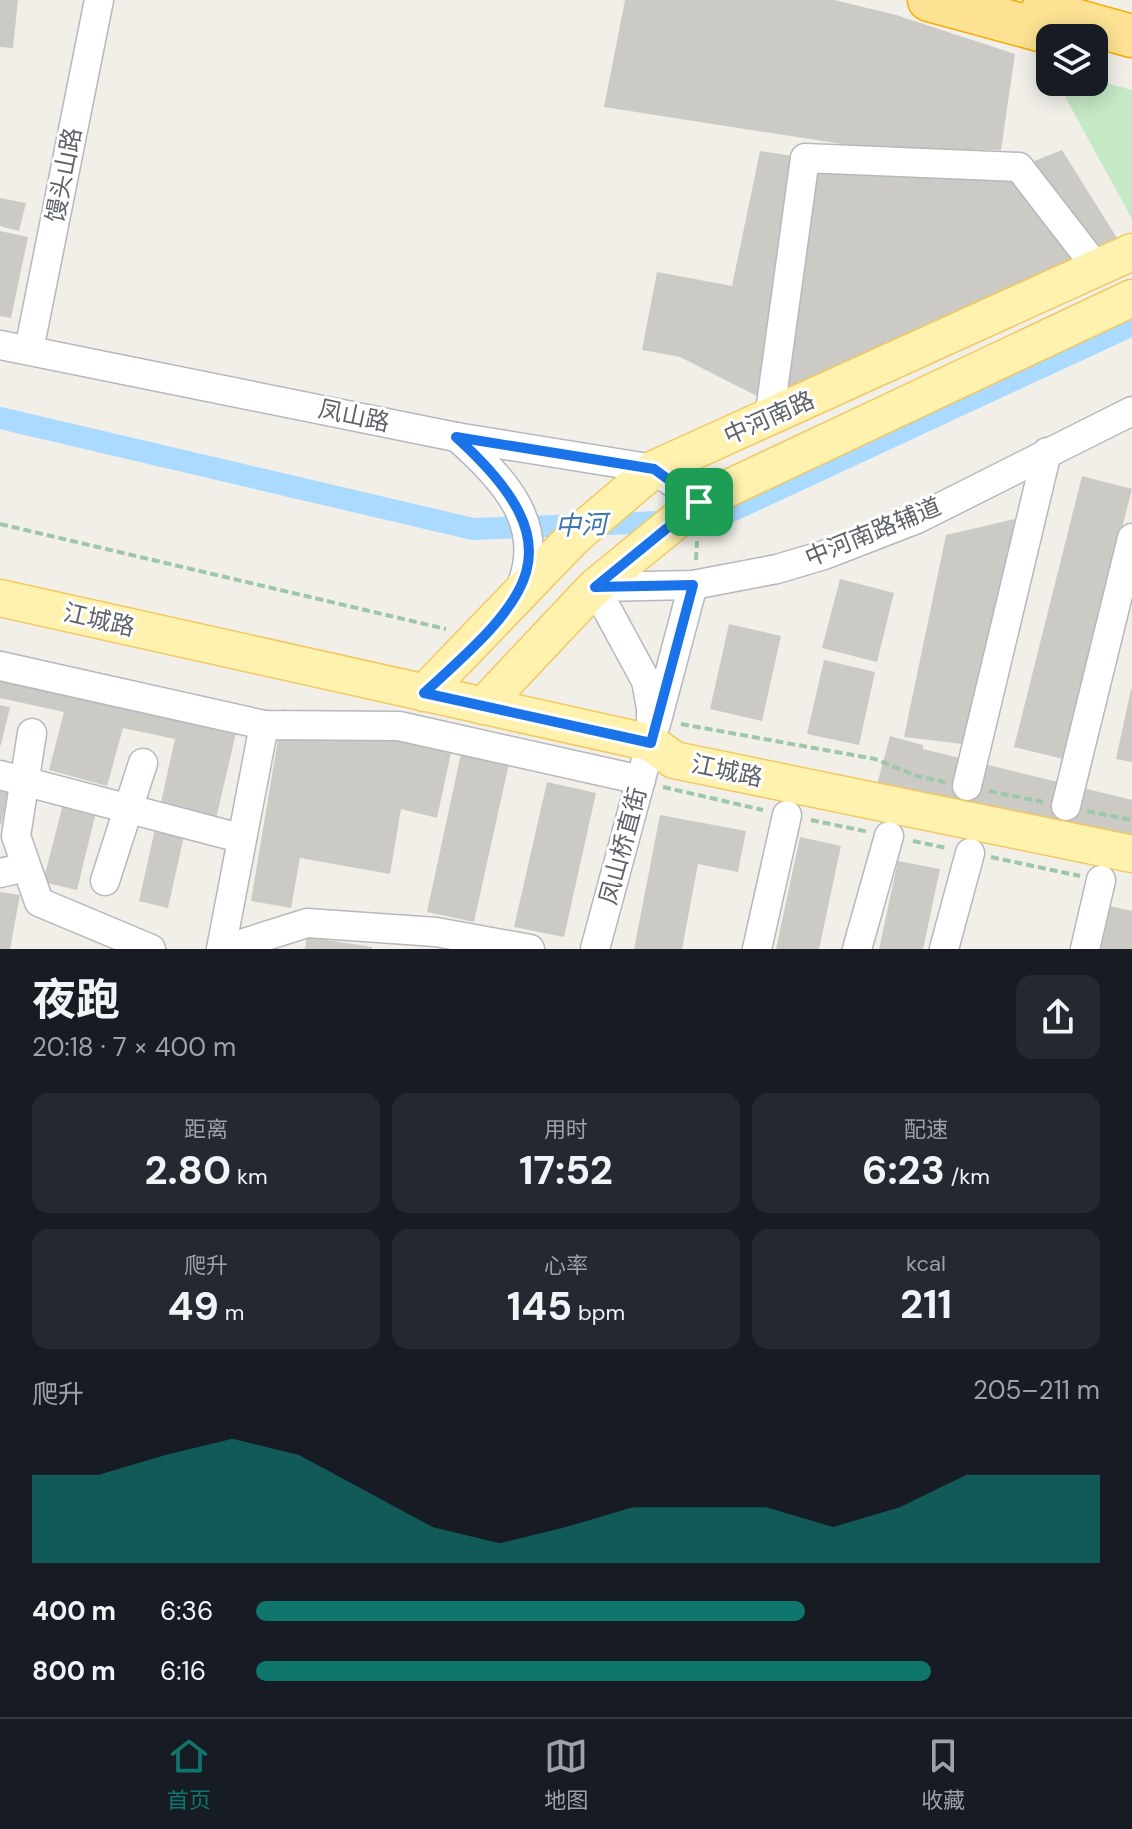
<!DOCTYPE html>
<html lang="zh">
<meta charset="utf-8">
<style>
body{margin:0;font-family:"DM Sans","Noto Sans SC",sans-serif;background:#242831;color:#f1f3f6;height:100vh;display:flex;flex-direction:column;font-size:30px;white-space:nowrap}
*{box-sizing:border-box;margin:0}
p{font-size:26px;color:#9ea1a6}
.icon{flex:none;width:44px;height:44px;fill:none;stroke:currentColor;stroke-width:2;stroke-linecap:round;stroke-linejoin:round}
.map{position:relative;height:949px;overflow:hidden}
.side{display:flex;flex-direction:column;background:#171b24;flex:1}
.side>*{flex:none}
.controls{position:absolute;left:1036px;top:24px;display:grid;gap:16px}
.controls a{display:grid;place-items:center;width:72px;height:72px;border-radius:16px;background:#171b24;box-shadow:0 4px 20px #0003;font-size:40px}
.pin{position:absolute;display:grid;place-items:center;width:68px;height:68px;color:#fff;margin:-34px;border-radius:16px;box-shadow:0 4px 12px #0006}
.round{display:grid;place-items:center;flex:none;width:84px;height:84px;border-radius:16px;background:#242831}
.headline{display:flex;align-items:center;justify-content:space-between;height:136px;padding:0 32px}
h1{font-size:44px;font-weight:700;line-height:60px}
.stats{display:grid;grid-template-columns:repeat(3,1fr);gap:12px;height:136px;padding:8px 32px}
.stats div{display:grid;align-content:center;border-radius:16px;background:#242831;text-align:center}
.stats b{font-size:40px;font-weight:700}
.stats small{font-size:22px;font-weight:400}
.stats p{font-size:22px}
.chart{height:224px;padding:16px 32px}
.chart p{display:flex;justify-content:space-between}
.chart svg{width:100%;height:144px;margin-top:8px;fill:#0f766e;opacity:.7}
ul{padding:0 32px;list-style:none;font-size:26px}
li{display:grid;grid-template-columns:128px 96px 1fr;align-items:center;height:60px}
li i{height:20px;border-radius:10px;background:#0f766e}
.tabs{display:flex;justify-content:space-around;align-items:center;height:112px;border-top:2px solid #363941;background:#171b24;font-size:22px;color:#9ea1a6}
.tabs a{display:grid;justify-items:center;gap:4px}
.tabs .active{color:#0f766e}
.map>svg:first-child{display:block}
.green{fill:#c5e8c5}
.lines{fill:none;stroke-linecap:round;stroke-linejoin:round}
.canal{stroke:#aadaff;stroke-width:22}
.building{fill:#cccac5}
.minor-casing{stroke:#b5b8bc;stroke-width:31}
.major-casing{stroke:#f2c960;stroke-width:39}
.highway-casing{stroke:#f9ab00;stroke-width:45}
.path{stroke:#9cc7a9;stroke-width:4;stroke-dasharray:8 4;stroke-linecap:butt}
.minor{stroke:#fff;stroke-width:28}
.major{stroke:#fff2af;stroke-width:36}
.highway{stroke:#fde293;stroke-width:42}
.route-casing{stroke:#fff;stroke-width:16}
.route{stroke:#1a73e8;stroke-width:10}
.labels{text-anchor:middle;stroke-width:6;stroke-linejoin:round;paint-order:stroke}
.street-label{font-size:24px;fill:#5f6368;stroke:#fff}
.water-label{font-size:26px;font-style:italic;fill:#4174aa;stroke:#fff}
</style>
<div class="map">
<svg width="1132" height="949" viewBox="0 0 1132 949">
<rect width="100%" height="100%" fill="#f1efe8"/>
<polygon class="green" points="1094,80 1132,90 1132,219 1057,82"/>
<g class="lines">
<polyline class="canal" points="0,418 473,529 712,520 1132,325"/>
</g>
<g class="building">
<polygon points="0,0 18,0 13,48 0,47"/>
<polygon points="625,0 834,0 896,15 1015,54 1001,150 874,149 604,107"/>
<polygon points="1062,150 1127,254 771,403 680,357 642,350 657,272 732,286 760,151 805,158 1019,167"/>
<polygon points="0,198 26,203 19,231 0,226"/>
<polygon points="0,231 28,237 11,318 0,316"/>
<polygon points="1082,476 1132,489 1063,759 1014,747"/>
<polygon points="1023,517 971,745 904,737 946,535"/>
<polygon points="840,579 894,593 877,662 822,648"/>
<polygon points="729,624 781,636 762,721 710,709"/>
<polygon points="0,650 242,707 216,819 160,807 175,739 123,728 107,786 49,770 64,712 0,698"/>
<polygon points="824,660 875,672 859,745 807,734"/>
<polygon points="1131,689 1132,689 1132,762 1116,759"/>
<polygon points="0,705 10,707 1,745 0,745"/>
<polygon points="283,709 452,748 437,818 401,809 390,874 300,858 291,908 251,901"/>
<polygon points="890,736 923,745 923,749 1132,800 1132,866 871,807"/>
<polygon points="462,749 510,759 474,922 427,912"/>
<polygon points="547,782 596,793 564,937 514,927"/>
<polygon points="0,787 10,789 1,825 0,825"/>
<polygon points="64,800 97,808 77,890 43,882"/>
<polygon points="660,815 746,831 738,872 698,864 682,949 634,949"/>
<polygon points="157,820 186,827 168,908 139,901"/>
<polygon points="800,837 841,846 819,949 776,949"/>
<polygon points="898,861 940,869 923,949 879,949"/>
<polygon points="0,892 20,895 10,949 0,949"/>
<polygon points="1110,906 1132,911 1132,949 1101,949"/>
<polygon points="307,937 372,947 372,949 305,949"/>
</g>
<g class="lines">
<g class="minor-casing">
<g id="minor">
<polyline points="0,345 456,437 654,469 699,502"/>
<polyline points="29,350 99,0"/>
<polyline points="769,419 805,158 1019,167 1097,268"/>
<path d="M457 437C504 480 549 525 519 591"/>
<polyline points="0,666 264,725 399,726 641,780"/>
<polyline points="656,724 693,585"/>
<polyline points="32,733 16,836 39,902 151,949"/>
<polyline points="651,743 651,708 646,681 595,587 693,585 777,569 824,555 917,519 1132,411"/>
<polyline points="0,775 240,838"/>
<polyline points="967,786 1047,452"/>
<polyline points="1066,806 1132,538"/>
<polyline points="0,873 26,867"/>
<polyline points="105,881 143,763"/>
<polyline points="221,949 264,725"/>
<polyline points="225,949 307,923 436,932 530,949"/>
<polyline points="595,949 645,764"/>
<polyline points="757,949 787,815"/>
<polyline points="857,949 889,836"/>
<polyline points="944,949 970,853"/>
<polyline points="1085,949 1101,880"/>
</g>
</g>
<g class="major-casing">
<g id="major">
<polyline points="0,598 651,743 674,760 1132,854"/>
<polyline points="424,693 574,537 654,469 1132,252"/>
<polyline points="483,706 595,587 699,502 1132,298"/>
</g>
</g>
<g class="highway-casing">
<g id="highway">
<polyline points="929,0 1069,38"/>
<polyline points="1042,11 1132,36"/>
</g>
</g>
<g class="path">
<polyline points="0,524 446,629"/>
<polyline points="696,560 697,541"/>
<polyline points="681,724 875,759 917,776 945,782"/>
<polyline points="663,787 763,810"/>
<polyline points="989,791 1043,802"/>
<polyline points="1087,811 1132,820"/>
<polyline points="811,820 869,832"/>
<polyline points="913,841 947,848"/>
<polyline points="991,857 1080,876"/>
</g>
<use href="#minor" class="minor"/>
<use href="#major" class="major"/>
<use href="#highway" class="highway"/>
</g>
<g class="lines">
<g class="route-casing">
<path id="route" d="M456 437 654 469 699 502 595 587 693 585 651 743 424 693C529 598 581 550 456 437Z"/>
</g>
<use href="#route" class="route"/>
</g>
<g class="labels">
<g class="street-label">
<text transform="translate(64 175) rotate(-79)" y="8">馒头山路</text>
<text transform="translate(354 416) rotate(12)" y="8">凤山路</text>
<text transform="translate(769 418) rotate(-24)" y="8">中河南路</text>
<text transform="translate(873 532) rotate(-22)" y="8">中河南路辅道</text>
<text transform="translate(99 620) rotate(13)" y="8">江城路</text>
<text transform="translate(727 771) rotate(12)" y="8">江城路</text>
<text transform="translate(623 846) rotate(-75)" y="8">凤山桥直街</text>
</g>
<g class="water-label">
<text transform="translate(581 525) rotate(-2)" y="9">中河</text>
</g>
</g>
</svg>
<div class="controls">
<a><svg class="icon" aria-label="layers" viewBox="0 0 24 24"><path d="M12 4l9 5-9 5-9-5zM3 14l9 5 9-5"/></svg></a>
</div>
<div class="pin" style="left:699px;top:502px;background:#1e9e55"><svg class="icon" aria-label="arrive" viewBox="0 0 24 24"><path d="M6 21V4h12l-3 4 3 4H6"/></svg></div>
</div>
<section class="side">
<div class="headline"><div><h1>夜跑</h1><p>20:18 · 7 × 400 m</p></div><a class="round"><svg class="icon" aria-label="share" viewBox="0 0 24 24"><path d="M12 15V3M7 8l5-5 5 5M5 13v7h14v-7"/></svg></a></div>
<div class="stats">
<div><p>距离</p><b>2.80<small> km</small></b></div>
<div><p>用时</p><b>17:52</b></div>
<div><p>配速</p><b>6:23<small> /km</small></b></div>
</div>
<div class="stats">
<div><p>爬升</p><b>49<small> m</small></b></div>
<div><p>心率</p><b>145<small> bpm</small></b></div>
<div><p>kcal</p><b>211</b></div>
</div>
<div class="chart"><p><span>爬升</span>205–211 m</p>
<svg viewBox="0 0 160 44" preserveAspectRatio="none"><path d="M0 44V17L10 17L20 11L30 6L40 11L50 22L60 33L70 38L80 33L90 27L100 27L110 27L120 33L130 27L140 17L150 17L160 17V44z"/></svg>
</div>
<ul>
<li><b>400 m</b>6:36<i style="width:65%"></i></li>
<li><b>800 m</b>6:16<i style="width:80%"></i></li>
</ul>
</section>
<nav class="tabs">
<a class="active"><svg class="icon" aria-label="home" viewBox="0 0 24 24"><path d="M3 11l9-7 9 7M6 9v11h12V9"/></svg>首页</a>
<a><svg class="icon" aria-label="map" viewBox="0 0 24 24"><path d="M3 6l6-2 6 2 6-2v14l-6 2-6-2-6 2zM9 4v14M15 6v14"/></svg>地图</a>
<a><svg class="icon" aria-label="saved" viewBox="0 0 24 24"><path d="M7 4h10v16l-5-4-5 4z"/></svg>收藏</a>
</nav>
